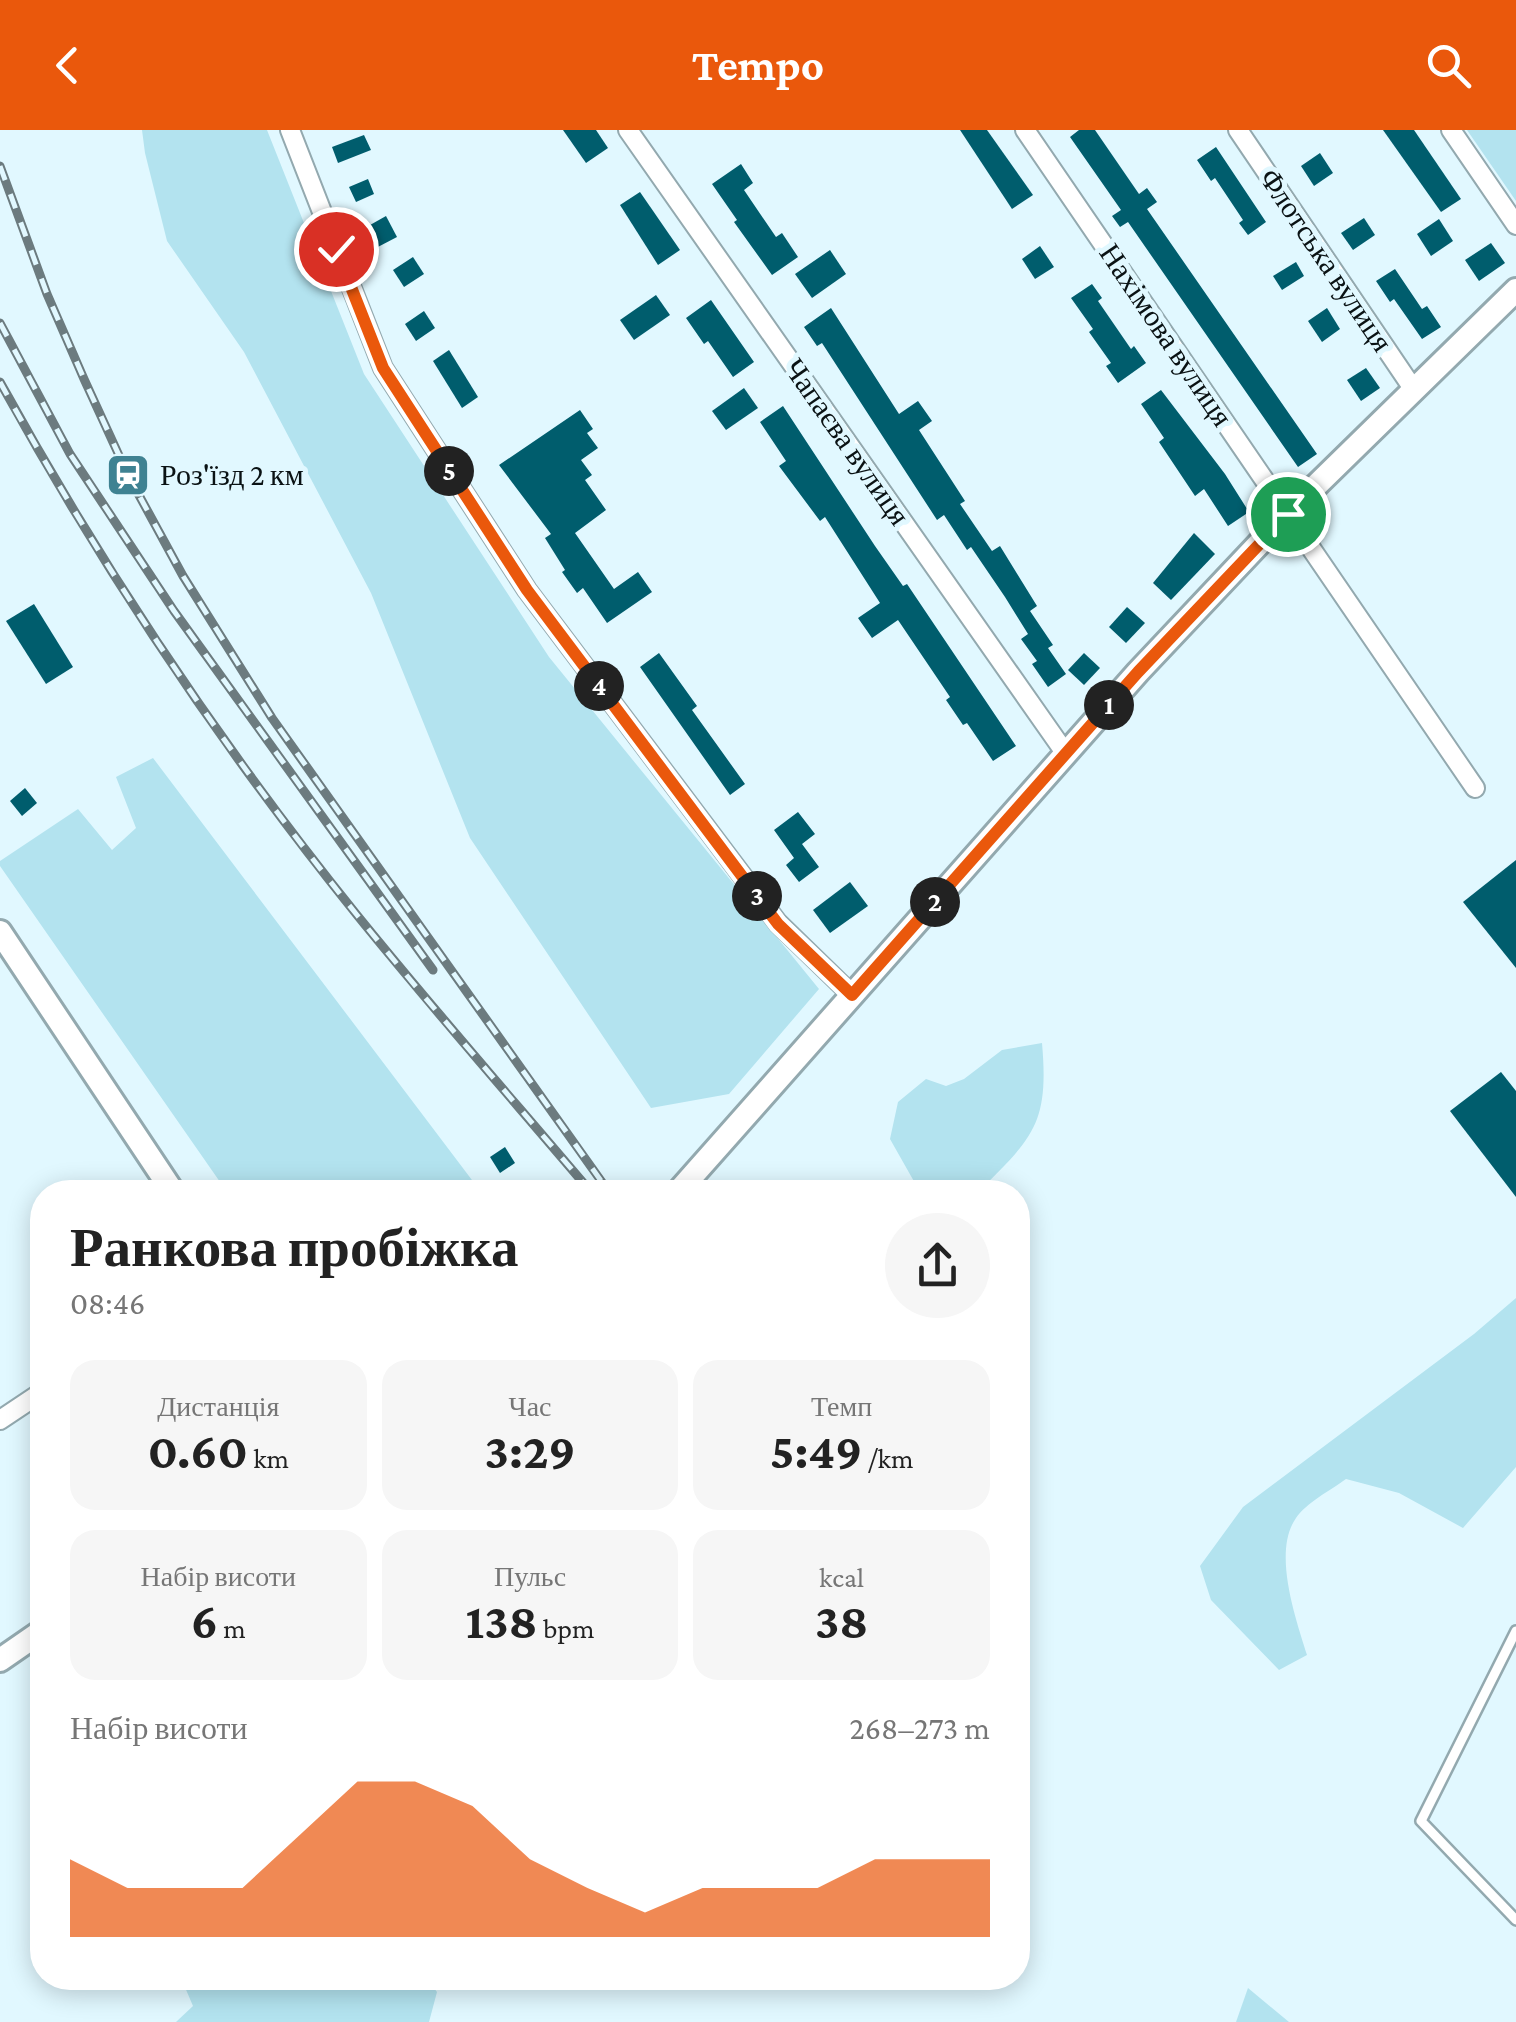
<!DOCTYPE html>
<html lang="uk">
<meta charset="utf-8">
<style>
body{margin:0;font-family:"Crimson Pro",serif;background:#f6f6f6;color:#222;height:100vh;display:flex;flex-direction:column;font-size:38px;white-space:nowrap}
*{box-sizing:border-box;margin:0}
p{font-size:32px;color:#767676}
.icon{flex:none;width:55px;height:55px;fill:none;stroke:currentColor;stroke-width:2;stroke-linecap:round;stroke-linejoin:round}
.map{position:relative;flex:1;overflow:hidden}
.details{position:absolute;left:30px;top:1050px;width:1000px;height:810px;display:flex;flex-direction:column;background:#fff;border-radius:40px;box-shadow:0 5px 25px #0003}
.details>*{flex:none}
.pin{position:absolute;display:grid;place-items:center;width:85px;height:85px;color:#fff;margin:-42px;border:5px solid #fff;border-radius:50%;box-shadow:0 2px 10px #0007}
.km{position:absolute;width:50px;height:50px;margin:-25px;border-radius:50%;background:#222;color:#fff;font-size:28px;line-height:50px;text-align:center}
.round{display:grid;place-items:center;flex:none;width:105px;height:105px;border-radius:52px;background:#f6f6f6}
.overview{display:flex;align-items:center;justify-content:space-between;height:170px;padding:0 40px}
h1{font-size:55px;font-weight:700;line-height:75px}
.figures{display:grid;grid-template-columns:repeat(3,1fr);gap:15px;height:170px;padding:10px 40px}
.figures div{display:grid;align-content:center;border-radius:25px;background:#f6f6f6;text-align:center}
.figures b{font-size:50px;font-weight:700}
.figures small{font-size:28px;font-weight:400}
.figures p{font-size:28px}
.chart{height:280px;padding:20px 40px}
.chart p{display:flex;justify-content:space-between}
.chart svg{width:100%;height:180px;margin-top:10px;fill:#ea580c;opacity:.7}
header{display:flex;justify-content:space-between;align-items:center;height:130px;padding:0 40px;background:#ea580c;color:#fff;font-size:45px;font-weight:700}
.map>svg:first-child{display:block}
.green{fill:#b3e3ef}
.building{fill:#005d6d}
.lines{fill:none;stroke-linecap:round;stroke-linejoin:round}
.lane-casing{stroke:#93a9af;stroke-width:14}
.street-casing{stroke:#93a9af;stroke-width:22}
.secondary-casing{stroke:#93a9af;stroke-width:28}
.lane{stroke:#fff;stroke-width:9}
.street{stroke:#fff;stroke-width:18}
.secondary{stroke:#fff;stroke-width:22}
.rail-casing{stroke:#6c7b7f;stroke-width:9}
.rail{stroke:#e1f8ff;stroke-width:5;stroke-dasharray:15;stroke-linecap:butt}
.route-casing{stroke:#fff;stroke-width:20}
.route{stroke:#ea580c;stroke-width:12}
.labels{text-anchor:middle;stroke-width:10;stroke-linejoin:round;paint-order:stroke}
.street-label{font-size:30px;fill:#0a1214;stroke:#e1f8ff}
.poi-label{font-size:30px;fill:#0a1214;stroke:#e1f8ff;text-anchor:start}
</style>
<header><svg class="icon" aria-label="back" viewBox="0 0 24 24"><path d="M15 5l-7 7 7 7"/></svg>Tempo<svg class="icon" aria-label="search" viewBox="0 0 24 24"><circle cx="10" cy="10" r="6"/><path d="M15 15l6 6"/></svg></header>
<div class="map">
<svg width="1516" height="1892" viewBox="0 0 1516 1892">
<rect width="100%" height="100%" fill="#e1f8ff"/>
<g class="green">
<polygon points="142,0 267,0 364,244 549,527 819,859 729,964 651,978 470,708 371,463 244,222 167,111 145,23"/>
<polygon points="1467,0 1516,0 1516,71"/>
<polygon points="153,628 481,1062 227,1062 0,736 0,731 78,679 112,720 136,698 116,647"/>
<path d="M1042 913C1049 992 1034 1007 980 1060L920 1062 890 1009 898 972 926 949 946 956 964 949 1002 920Z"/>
<path d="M1516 1168V1337L1463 1398 1399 1363 1346 1349C1331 1360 1306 1373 1296 1388 1272 1422 1296 1489 1307 1525L1279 1540 1211 1470 1200 1436 1243 1377 1474 1204Z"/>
<polygon points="181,1848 426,1848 437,1862 429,1892 176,1892 193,1876"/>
<polygon points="1248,1858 1289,1892 1236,1892"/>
</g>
<g class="building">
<polygon points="563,0 596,0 608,18 586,33"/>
<polygon points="960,0 987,0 1033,65 1012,79"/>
<polygon points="1079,0 1095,0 1139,64 1147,58 1157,72 1147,79 1317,324 1298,337 1128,92 1120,97 1112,86 1121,80 1070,7"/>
<polygon points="1383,0 1414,0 1461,69 1441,82"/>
<polygon points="364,5 371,20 338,33 332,17"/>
<polygon points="1216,17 1266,92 1248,105 1239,93 1243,90 1215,48 1211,51 1197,30"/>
<polygon points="1320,23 1333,43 1314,56 1301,36"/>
<polygon points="741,34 753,53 744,60 776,107 782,103 798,127 772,145 734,92 737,90 712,54"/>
<polygon points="368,49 374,64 356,72 349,57"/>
<polygon points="640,62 680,120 658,135 620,75"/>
<polygon points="386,86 397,107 374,119 363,99"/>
<polygon points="1364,88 1375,105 1353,120 1341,103"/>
<polygon points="1439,89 1453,111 1431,126 1417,104"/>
<polygon points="1491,113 1505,133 1479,151 1465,130"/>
<polygon points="1040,116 1054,137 1035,149 1022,129"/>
<polygon points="830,120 846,144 812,168 795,144"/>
<polygon points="413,127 424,144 404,157 393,140"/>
<polygon points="1296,132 1304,146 1282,160 1273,146"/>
<polygon points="1395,139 1422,179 1427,176 1441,197 1422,209 1394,169 1390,172 1376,151"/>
<polygon points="1092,154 1102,168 1098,171 1131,219 1134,216 1146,233 1118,253 1106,236 1111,233 1089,202 1093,199 1071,168"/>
<polygon points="656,165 670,185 634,210 620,190"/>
<polygon points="711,170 754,232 733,247 708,211 704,214 686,188"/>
<polygon points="831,178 899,284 918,271 932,291 919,300 965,371 960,374 992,421 1000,416 1037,476 1030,481 1053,515 1048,518 1066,544 1048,557 1032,534 1037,531 1021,509 1028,504 1005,467 971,417 967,420 944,385 937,390 822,213 817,216 804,197"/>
<polygon points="1327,178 1340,199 1322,212 1308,191"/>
<polygon points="424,181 435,198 416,211 405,194"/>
<polygon points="449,220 478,267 462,278 433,231"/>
<polygon points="1366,238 1380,258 1361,271 1347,250"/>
<polygon points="744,258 758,278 726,300 712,281"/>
<polygon points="1161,260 1225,344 1249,382 1228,396 1204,359 1195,366 1159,312 1164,308 1141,274"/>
<polygon points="783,276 875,416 903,456 907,454 1016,616 993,631 967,593 963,595 946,570 950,567 898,490 872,508 858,488 880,473 825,387 820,391 779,336 786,331 760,292"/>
<polygon points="580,280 593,299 587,303 598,318 581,330 592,345 585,350 606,380 575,403 614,459 638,442 652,462 607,493 583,458 577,463 562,442 565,440 545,408 551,404 499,335"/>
<polygon points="1194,403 1215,424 1171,470 1153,453"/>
<polygon points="34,474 73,537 46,554 6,491"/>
<polygon points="1127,477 1145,493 1126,513 1109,497"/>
<polygon points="659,523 697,576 692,580 745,654 730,665 640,537"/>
<polygon points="1084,523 1100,538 1084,555 1068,540"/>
<polygon points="25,658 37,673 22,686 10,671"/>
<polygon points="798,682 815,704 802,714 819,737 799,752 786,735 794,728 774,700"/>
<polygon points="1516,730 1516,838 1463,772"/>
<polygon points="850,752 868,776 830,803 813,780"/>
<polygon points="1501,942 1516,961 1516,1067 1450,981"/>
<polygon points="505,1017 515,1033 500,1043 490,1027"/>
</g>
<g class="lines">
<g class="lane-casing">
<polyline id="lane" points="1516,1501 1421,1691 1516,1790"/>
</g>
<g class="street-casing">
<g id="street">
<polyline points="290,0 383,238 527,460 778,793 852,865"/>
<polyline points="628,0 1066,624"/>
<polyline points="1025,0 1475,658"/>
<polyline points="1238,0 1414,260"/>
<polyline points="1451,0 1516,95"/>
<polyline points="0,1290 42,1262"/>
</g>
</g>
<g class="secondary-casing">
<g id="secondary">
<polyline points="0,802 173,1062"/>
<polyline points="678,1062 1138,542 1288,383 1516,160"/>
<polyline points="0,1530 42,1501"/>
</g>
</g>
<use href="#lane" class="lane"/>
<use href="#street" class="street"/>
<use href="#secondary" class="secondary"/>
<g class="rail-casing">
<g id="rail">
<polyline points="0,36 47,164 84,249 128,345 183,446 272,588 609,1062"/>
<polyline points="0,193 70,324 174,481 433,840"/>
<path d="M0 252C103 439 223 619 357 785 433 879 513 970 591 1062"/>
</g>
</g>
<use href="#rail" class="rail"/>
</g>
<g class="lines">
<g class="route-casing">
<polyline id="route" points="336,119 383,238 527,460 778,794 852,865 1138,542 1288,384"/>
</g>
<use href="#route" class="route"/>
</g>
<defs>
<g id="station-square" transform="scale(2.25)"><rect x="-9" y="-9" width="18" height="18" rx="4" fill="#3f8292" stroke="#e1f8ff"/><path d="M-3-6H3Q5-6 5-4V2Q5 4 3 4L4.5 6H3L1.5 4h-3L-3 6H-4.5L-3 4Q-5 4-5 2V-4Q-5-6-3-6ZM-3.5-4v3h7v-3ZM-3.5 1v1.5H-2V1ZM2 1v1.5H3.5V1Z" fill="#fff"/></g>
</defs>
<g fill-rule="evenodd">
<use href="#station-square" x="128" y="345"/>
</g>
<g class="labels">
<g class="street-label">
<text transform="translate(1326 130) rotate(56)" y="10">Флотська вулиця</text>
<text transform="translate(1166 205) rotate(56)" y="10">Нахімова вулиця</text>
<text transform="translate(847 312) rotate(55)" y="10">Чапаєва вулиця</text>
</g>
<g class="poi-label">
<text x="160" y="355">Роз'їзд 2 км</text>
</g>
</g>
</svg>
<div class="pin" style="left:1288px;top:384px;background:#1e9e55"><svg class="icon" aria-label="arrive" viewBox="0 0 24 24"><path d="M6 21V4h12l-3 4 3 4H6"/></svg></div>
<div class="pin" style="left:336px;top:119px;background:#d93025"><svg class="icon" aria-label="check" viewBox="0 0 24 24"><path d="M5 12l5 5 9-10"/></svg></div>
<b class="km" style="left:1109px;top:575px">1</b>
<b class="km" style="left:935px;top:772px">2</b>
<b class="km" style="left:757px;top:766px">3</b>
<b class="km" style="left:599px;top:556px">4</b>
<b class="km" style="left:449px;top:341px">5</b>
<section class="details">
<div class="overview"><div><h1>Ранкова пробіжка</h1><p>08:46</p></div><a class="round"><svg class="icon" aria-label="share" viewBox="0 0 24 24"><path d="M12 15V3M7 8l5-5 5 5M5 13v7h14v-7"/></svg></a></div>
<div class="figures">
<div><p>Дистанція</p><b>0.60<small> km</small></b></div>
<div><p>Час</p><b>3:29</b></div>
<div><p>Темп</p><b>5:49<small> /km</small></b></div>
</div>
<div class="figures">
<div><p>Набір висоти</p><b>6<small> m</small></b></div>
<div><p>Пульс</p><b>138<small> bpm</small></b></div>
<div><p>kcal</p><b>38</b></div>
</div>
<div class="chart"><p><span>Набір висоти</span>268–273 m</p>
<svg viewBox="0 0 160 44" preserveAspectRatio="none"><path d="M0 44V25L10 32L20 32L30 32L40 19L50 6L60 6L70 12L80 25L90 32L100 38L110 32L120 32L130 32L140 25L150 25L160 25V44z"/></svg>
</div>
</section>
</div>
